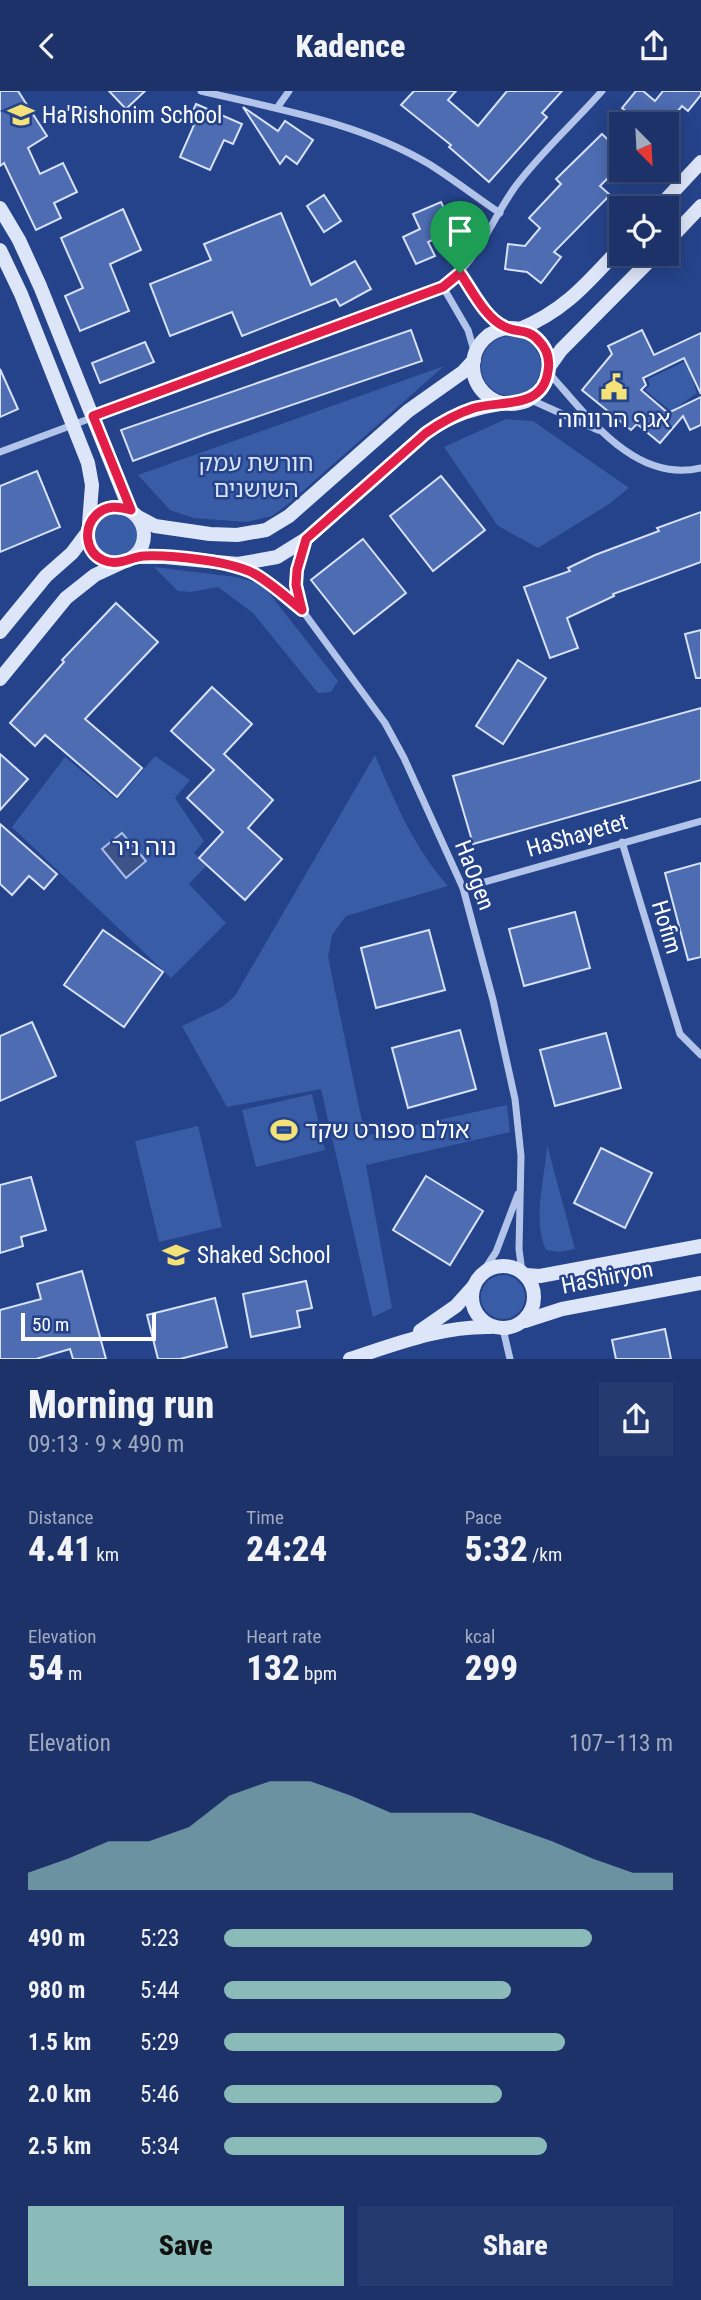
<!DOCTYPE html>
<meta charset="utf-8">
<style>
body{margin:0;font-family:"Roboto Condensed","Noto Sans Hebrew",sans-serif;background:#253a6e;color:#f1f3f6;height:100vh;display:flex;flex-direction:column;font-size:26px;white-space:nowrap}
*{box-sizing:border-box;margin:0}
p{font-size:23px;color:#a0aac0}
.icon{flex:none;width:38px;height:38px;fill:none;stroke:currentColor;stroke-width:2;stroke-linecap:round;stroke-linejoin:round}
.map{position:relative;height:1268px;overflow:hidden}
.sheet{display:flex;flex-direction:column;background:#1c3268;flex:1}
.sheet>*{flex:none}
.needle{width:46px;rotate:156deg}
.buttons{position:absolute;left:609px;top:21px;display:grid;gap:14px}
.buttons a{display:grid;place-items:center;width:70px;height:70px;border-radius:0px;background:#1c3268;box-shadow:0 4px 18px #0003,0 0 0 2px #3a4d7c;font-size:35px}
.scale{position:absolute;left:21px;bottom:18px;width:135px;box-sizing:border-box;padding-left:7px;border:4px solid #fff;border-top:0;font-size:19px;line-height:24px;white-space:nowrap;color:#fff;-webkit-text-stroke:5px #25438a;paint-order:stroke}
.pin{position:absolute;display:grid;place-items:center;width:60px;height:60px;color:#fff;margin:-72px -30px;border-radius:50% 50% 50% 0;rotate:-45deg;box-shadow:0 0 7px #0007}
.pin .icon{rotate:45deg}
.round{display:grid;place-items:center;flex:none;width:74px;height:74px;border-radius:0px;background:#253a6e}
.overview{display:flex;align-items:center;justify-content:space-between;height:119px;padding:0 28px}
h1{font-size:38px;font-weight:800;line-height:52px}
.stats{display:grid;grid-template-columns:repeat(3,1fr);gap:10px;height:119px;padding:7px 28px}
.stats div{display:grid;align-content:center}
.stats b{font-size:35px;font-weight:800}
.stats small{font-size:19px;font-weight:400}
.stats p{font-size:19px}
.chart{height:196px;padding:14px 28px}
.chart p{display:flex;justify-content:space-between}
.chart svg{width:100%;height:126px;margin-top:7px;fill:#8bbbb9;opacity:.7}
.cta{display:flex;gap:14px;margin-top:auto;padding:14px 28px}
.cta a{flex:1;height:80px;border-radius:0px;background:#8bbbb9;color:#111;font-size:28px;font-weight:800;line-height:80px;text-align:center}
.cta a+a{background:#253a6e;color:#f1f3f6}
ul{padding:0 28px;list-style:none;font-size:23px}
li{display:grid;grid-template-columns:112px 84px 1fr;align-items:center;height:52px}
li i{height:18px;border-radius:9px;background:#8bbbb9}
header{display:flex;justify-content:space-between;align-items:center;height:91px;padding:0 28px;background:#1c3268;font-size:32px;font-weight:800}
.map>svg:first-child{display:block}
.green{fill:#395ca7}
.water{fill:#3e5488;stroke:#a7bdea;stroke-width:2}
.building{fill:#4d6cb2;stroke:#d7e1f7;stroke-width:2}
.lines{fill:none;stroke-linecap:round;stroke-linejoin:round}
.street{stroke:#b2c4ea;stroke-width:7}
.secondary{stroke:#dde5f8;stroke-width:14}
.route-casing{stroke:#fff;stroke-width:14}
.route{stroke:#e11d48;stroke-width:9}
.labels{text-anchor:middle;stroke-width:5;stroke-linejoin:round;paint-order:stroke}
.poi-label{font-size:23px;fill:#fff;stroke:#25438a;text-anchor:start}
.park-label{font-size:23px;fill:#d7e1f7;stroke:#25438a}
.street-label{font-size:23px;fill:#fff;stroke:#25438a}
.neighbourhood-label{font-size:24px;fill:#fff;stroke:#25438a}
</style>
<header><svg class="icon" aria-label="back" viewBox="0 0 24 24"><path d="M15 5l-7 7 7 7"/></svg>Kadence<svg class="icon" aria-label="share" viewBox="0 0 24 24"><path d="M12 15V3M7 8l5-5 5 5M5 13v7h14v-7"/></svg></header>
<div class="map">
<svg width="701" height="1268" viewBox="0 0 701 1268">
<rect width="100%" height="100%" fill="#25438a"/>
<g class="green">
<circle cx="511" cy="275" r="30"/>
<polygon points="686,270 697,302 671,320 645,299 650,294 648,288"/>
<polygon points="444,275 287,414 272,425 247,431 193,427 170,419 138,384"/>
<polygon points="506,328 533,330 629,397 609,413 538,457 498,435 444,356"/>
<circle cx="116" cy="444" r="25"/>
<polygon points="154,476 236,486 262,493 338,590 331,601 318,602 253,522 218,496 191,501 178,500"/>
<path d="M375 664C395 711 414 757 448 795L346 825 332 844 328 866 365 1045 507 1014 510 1041 366 1074 392 1217 373 1226 321 998 227 1016 182 935 222 916 235 905Z"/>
<polygon points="155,665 190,689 175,707 204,750 194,762 207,774 189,793 226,832 171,887 12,736 65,666 117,709"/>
<polygon points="312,1003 325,1059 256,1076 242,1019"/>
<polygon points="198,1035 222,1136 159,1151 135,1050"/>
<path d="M547 1054 575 1158 558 1161 546 1159C532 1127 545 1088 547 1054Z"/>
<circle cx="503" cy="1206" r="22"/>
</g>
<polygon class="water" points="122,742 146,770 126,787 102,758"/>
<g class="building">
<polygon points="0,0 18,0 47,45 28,57 40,83 63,72 77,101 54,112 61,127 36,139 4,72 0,75"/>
<polygon points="109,0 145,0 126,18"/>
<polygon points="414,0 456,0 448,9 478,35 507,0 562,0 542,22 547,26 489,91 449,56 451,54 401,14"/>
<polygon points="636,0 643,0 655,10 663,0 701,0 701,4 688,20 682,15 667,33 642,33 622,17"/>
<polygon points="196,13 242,33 233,53 224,49 210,79 180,66 194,34 188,31"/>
<polygon points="243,16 278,40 285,30 313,49 297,73 286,65 280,73"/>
<polygon points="602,43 621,61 621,74 600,95 610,104 554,161 561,166 541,192 527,181 505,178 508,153 525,155 540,137 529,127 561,93 556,88"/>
<polygon points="324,104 341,130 324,141 307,115"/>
<polygon points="441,111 454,139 428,151 435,165 416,173 403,146 420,138 413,123"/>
<polygon points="123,118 141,159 110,173 129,220 80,240 65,205 83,197 61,147"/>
<polygon points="281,122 311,194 355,170 371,198 340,215 336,208 242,245 232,221 170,245 150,193 211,169 204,153"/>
<polygon points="411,239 422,270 209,342 133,370 121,339"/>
<polygon points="642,239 654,264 701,242 701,303 684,267 643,287 646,294 641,299 668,322 701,306 701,334 690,339 683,325 660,352 637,333 631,339 582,299 612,263 608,255"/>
<polygon points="145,251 154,271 100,292 92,272"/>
<polygon points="0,278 18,318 0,326"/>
<polygon points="37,380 60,436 0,461 0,395"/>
<polygon points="441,385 485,439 433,480 390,425"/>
<polygon points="701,421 701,471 613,503 614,505 567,527 578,557 550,567 524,496 570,480 568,477 595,464 659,440 657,437"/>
<polygon points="363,448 406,502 354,543 311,489"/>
<polygon points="116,512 158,551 85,628 142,677 117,706 45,644 35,655 10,632 64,571 62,569"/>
<polygon points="701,539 701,587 696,587 685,543"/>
<polygon points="518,569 546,587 503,653 476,635"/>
<polygon points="212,596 252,633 224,663 273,709 248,737 282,768 245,809 199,767 223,741 187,707 214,679 171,640"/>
<polygon points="701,617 701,689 473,753 453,685"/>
<polygon points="0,663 28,688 0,719"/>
<polygon points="0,733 57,783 44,798 29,785 12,804 0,793"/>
<polygon points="701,772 701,866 688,869 665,782"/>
<polygon points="575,821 590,877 524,895 509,838"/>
<polygon points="103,839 163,881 124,936 64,894"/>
<polygon points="429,839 445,899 376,917 361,857"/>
<polygon points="32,931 56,985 0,1010 0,945"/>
<polygon points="460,939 476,998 408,1017 392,957"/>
<polygon points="606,942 621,997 555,1015 540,959"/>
<polygon points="601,1057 652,1082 625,1137 574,1112"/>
<polygon points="426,1085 483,1120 450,1174 393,1139"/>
<polygon points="31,1086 46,1139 21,1146 23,1155 0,1162 0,1094"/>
<polygon points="82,1180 106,1268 73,1268 70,1258 36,1268 0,1268 0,1219 41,1208 37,1193"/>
<polygon points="306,1190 312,1217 297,1220 300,1236 251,1246 243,1203"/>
<polygon points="215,1207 227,1256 180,1268 158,1268 147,1224"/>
<polygon points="665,1238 671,1268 616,1268 612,1249"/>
</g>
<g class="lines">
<g class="street">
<path d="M201 0C278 18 360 32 429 73 453 88 476 106 500 122"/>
<polyline points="277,17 289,0"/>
<polyline points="460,182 482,214 507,238"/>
<polyline points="443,196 468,239 475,263"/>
<path d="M548 281C587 324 634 393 701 377"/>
<polyline points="529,308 598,339"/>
<path d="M0 361 443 196C480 167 489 133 515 96 541 61 574 32 602 0"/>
<polyline points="238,477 254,482 302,519 385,632 404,667 463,797 493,909 515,1008 521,1065 519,1158 522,1181"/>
<path d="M302 519C296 494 297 476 305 452"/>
<polyline points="622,751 680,943 701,964"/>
<polyline points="463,797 701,730"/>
<polyline points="480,1185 496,1161 518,1103"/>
<polyline points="503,1238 510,1268"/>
</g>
<g class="secondary">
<polyline points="0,117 19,149 40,195 130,419"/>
<polyline points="658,117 701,71"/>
<polyline points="667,151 701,115"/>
<polyline points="0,159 21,203 88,372 92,394 89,433"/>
<circle cx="511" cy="275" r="38"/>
<path d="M520 238C566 219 588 191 621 156"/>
<polyline points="549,276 561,259 656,163"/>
<circle cx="116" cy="444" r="28"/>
<polyline points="138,426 155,435 210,443 237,444 266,439 289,425 408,320 463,281 474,269"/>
<path d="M133 466H165L238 473 277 466 306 448 426 342C451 324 476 316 507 312"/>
<polyline points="0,541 46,485 72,462 87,442"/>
<polyline points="0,588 66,507 95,484 121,472"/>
<circle cx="503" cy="1206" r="31"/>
<polyline points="526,1184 540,1185 701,1155"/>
<polyline points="525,1230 562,1218 701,1192"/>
<polyline points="420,1240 456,1215 474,1195"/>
<path d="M350 1268C396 1253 441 1235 491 1236"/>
</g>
</g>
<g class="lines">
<g class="route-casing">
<path id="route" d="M460 182C472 199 485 227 505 236 517 242 528 237 539 250 547 258 550 269 548 280 543 319 501 309 474 317 456 323 440 332 426 342L306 448 297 479 296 494 302 519C287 507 272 493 255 483 232 470 171 464 144 465 130 466 118 476 103 469 85 461 83 437 96 424 106 414 118 415 131 419L93 325 443 196Z"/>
</g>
<use href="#route" class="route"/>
</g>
<defs>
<g id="school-bare" transform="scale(2.1)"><path d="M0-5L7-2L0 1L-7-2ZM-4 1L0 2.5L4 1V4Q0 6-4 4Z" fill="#f4e177" stroke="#25438a" stroke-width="2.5" paint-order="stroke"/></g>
<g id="civic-bare" transform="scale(2.1)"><path d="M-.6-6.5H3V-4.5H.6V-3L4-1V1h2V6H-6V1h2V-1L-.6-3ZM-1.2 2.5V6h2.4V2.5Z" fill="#f4e177" stroke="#25438a" stroke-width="2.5" paint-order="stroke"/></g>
<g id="stadium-bare" transform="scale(2.1)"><path d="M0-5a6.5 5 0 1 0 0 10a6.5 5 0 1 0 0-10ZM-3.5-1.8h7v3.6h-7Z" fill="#f4e177" stroke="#25438a" stroke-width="2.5" paint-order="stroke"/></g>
</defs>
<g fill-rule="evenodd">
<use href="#school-bare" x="21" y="24"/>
<use href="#civic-bare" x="614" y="296"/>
<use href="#stadium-bare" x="284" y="1039"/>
<use href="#school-bare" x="176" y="1164"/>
</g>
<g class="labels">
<g class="poi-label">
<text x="42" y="32">Ha'Rishonim School</text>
<text x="614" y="336" text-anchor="middle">אגף הרווחה</text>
<text x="305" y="1047">אולם ספורט שקד</text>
<text x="197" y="1172">Shaked School</text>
</g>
<g class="park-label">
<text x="256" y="380">חורשת עמק<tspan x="256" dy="26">השושנים</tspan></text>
</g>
<g class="street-label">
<text transform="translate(577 744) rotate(-16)" y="8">HaShayetet</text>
<text transform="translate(475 784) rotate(69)" y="8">HaOgen</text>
<text transform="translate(667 836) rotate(73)" y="8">Hofim</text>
<text transform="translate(607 1186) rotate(-11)" y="8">HaShiryon</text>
</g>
<g class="neighbourhood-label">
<text x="144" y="764">נוה ניר</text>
</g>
</g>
</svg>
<div class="buttons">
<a><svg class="needle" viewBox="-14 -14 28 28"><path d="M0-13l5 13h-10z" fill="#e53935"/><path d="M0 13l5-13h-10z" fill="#a0aac0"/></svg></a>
<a><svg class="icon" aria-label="locate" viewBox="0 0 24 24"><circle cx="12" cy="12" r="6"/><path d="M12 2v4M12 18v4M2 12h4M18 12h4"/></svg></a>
</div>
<div class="scale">50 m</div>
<div class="pin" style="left:460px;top:182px;background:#1e9e55"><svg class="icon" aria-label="arrive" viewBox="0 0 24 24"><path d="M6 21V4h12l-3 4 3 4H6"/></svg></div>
</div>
<section class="sheet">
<div class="overview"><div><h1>Morning run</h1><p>09:13 · 9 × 490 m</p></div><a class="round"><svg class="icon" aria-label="share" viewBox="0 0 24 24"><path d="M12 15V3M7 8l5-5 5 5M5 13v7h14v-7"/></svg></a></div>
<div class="stats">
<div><p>Distance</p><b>4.41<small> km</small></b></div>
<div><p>Time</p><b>24:24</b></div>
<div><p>Pace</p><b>5:32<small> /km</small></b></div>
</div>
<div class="stats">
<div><p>Elevation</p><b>54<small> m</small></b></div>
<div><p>Heart rate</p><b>132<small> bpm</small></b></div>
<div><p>kcal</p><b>299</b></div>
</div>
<div class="chart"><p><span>Elevation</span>107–113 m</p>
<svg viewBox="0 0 160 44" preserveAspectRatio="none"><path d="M0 44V38L10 33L20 27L30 27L40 22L50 11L60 6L70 6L80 11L90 17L100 17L110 17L120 22L130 27L140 33L150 38L160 38V44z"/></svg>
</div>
<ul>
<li><b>490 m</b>5:23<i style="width:82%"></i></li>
<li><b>980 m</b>5:44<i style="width:64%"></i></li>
<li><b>1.5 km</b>5:29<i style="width:76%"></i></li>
<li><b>2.0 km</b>5:46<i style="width:62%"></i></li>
<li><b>2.5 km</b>5:34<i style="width:72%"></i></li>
</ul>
<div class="cta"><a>Save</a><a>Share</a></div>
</section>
